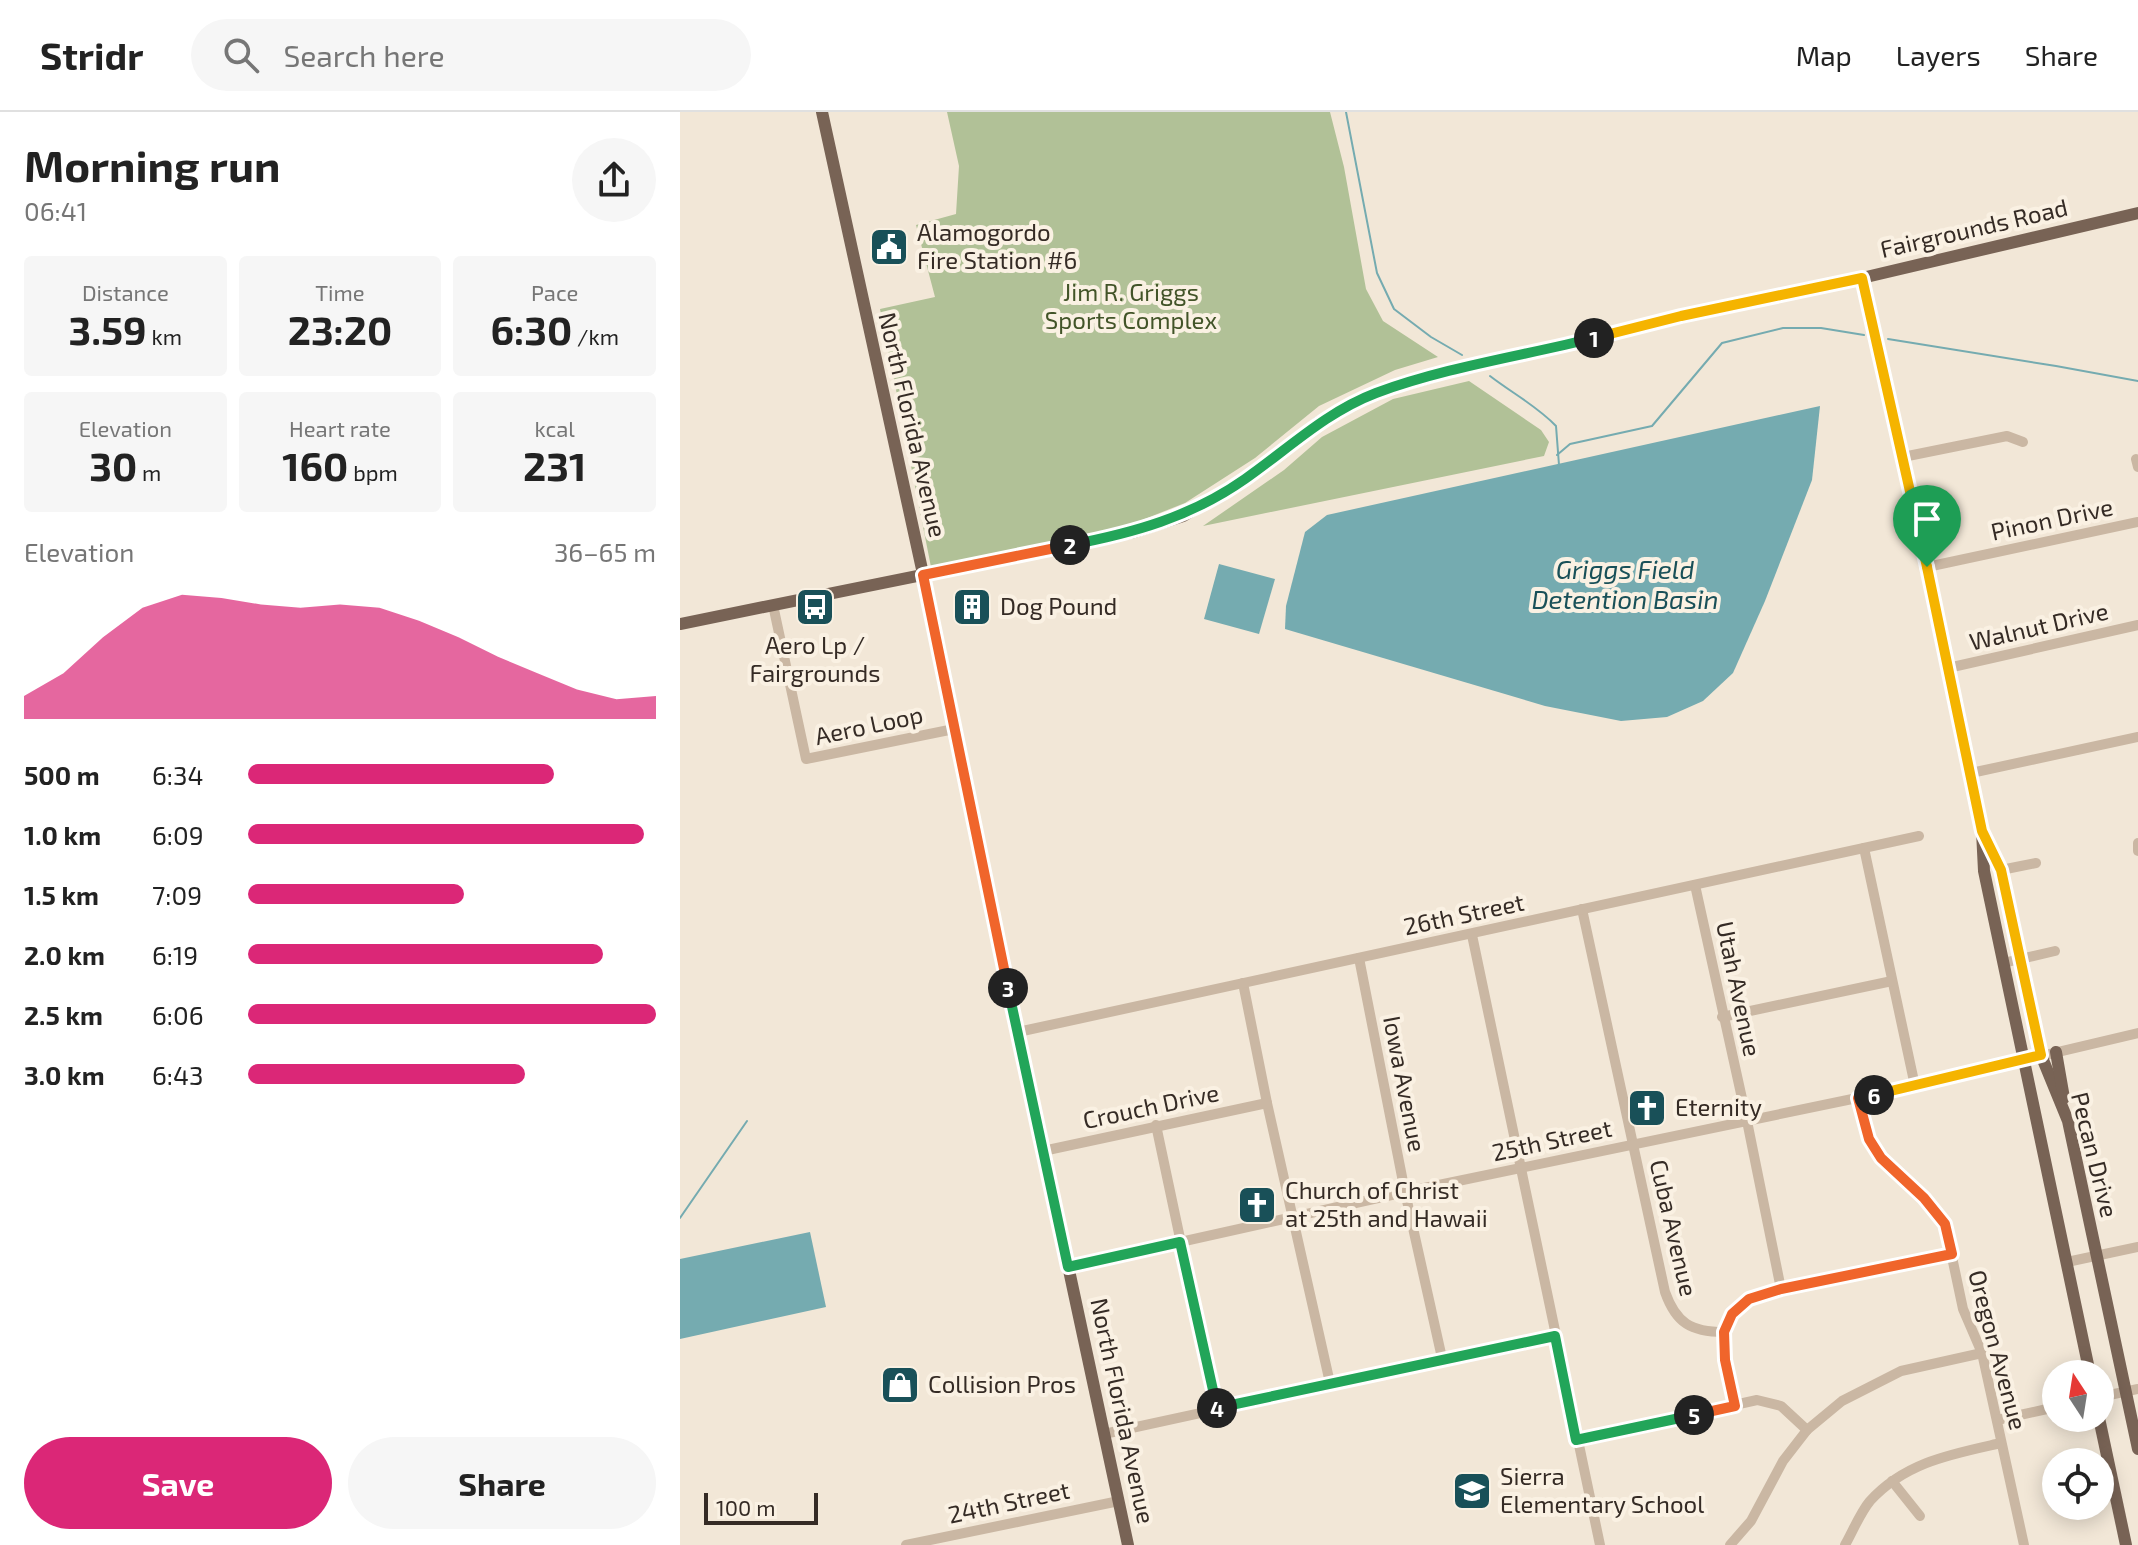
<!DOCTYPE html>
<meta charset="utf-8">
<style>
body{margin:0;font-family:"Exo 2",sans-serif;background:#f6f6f6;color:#222;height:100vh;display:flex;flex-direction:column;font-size:30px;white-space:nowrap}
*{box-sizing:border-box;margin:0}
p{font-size:26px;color:#767676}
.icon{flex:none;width:44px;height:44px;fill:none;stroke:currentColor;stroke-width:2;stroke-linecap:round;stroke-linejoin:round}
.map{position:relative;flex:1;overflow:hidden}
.drawer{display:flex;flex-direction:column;background:#fff;width:680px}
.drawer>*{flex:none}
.needle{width:52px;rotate:348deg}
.buttons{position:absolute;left:1362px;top:1248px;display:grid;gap:16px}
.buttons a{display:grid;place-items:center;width:72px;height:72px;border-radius:50%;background:#fff;box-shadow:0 4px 20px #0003;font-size:40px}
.scale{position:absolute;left:24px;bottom:20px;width:114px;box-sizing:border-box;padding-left:8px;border:4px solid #352b25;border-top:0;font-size:22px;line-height:28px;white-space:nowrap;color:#352b25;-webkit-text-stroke:6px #faf1e3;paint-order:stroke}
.pin{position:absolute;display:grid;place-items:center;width:68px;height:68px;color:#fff;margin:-82px -34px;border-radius:50% 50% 50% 0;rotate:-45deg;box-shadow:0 0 8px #0007}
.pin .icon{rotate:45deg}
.km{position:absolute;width:40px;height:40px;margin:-20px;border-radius:50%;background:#222;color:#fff;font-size:22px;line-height:40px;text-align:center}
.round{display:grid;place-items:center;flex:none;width:84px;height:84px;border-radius:42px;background:#f6f6f6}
.summary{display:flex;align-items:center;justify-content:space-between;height:136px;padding:0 24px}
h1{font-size:44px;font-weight:700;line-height:60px}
.metrics{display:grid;grid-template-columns:repeat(3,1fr);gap:12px;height:136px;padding:8px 24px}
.metrics div{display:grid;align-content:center;border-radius:8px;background:#f6f6f6;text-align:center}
.metrics b{font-size:40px;font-weight:700}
.metrics small{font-size:22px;font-weight:400}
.metrics p{font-size:22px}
.chart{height:224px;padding:16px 24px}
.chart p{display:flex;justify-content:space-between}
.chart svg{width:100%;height:144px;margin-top:8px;fill:#db2777;opacity:.7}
.button{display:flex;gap:16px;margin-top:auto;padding:16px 24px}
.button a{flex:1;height:92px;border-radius:48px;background:#db2777;color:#fff;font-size:32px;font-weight:700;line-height:92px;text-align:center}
.button a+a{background:#f6f6f6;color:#222}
ul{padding:0 24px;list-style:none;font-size:26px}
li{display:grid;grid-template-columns:128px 96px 1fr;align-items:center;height:60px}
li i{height:20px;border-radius:10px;background:#db2777}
header{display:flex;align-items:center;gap:48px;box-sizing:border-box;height:112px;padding:0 40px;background:#fff;border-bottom:2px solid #e0e0e0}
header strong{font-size:38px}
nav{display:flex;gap:44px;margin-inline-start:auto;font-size:28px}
.search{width:560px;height:72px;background:#f6f6f6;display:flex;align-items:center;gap:20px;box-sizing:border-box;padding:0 28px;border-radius:44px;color:#767676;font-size:30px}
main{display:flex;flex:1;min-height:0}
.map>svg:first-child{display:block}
.green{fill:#b1c197}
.water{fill:#75abb0}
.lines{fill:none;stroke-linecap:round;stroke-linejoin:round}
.stream{stroke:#75abb0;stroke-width:2}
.minor{stroke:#cab7a3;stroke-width:10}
.major{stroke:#786355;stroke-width:12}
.split-1-casing{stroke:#fff;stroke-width:16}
.split-2-casing{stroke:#fff;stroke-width:16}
.split-3-casing{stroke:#fff;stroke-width:16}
.split-4-casing{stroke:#fff;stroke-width:16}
.split-5-casing{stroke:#fff;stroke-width:16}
.split-6-casing{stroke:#fff;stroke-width:16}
.split-7-casing{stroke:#fff;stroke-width:16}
.split-1{stroke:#f5b400;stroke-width:10}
.split-2{stroke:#22a559;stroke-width:10}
.split-3{stroke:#f0652b;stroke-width:10}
.split-4{stroke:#22a559;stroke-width:10}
.split-5{stroke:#22a559;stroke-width:10}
.split-6{stroke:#f0652b;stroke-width:10}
.split-7{stroke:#f5b400;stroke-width:10}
.labels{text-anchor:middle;stroke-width:8;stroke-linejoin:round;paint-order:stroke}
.street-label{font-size:24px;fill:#352b25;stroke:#faf1e3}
.poi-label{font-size:24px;fill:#352b25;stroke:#faf1e3;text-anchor:start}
.park-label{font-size:24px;fill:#425428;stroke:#faf1e3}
.water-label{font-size:26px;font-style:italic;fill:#195058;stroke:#faf1e3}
</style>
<header>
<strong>Stridr</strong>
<div class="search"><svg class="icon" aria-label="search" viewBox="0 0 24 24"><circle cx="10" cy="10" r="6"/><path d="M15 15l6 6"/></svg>Search here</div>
<nav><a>Map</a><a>Layers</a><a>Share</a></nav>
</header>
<main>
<section class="drawer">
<div class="summary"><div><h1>Morning run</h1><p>06:41</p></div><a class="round"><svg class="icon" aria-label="share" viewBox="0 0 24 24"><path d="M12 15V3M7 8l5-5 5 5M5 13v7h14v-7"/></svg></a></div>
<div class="metrics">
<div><p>Distance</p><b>3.59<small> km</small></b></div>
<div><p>Time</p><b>23:20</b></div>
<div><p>Pace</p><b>6:30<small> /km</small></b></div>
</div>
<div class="metrics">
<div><p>Elevation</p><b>30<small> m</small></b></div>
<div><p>Heart rate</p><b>160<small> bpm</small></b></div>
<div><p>kcal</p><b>231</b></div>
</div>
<div class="chart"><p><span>Elevation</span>36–65 m</p>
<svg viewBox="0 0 160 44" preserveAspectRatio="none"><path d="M0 44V37L10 30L20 19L30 10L40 6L50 7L60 9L70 10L80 9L90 10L100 14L110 19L120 25L130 30L140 35L150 38L160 37V44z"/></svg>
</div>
<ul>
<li><b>500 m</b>6:34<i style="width:75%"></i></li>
<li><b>1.0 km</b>6:09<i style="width:97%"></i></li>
<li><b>1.5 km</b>7:09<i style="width:53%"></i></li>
<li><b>2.0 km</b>6:19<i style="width:87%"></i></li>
<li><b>2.5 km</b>6:06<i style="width:100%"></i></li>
<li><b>3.0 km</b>6:43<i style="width:68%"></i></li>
</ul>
<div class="button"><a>Save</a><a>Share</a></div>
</section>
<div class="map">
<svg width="1458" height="1433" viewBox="0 0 1458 1433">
<rect width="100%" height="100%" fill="#f2e7d7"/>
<g class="green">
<polygon points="267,0 650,0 664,55 686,177 703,209 758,245 715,258 639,294 575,346 505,391 442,416 251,455 200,197 255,185 236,113 276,102 279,54"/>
<polygon points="789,269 861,318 869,330 864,344 523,414 604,358 642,325 713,287"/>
</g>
<g class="water">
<polygon points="1140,294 1132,368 1085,489 1053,561 1023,589 987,605 941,609 865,594 605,517 606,494 625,420 647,403"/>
<polygon points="539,452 595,467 579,522 524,507"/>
<polygon points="130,1120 146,1195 0,1227 0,1147"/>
</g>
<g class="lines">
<g class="stream">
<polyline points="666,0 697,161 714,197 751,225 782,243"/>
<polyline points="1208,227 1376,254 1458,269"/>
<path d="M810 264C832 281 857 294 876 314L879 353"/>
<polyline points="877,343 890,332 972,314 1042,231 1103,216 1141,216 1184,223"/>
<polyline points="0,1106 67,1009"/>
</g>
<g class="minor">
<polyline points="1223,345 1327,324 1343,330"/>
<polyline points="1456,347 1458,355"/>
<polyline points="1247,455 1458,410"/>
<polyline points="93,493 126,647 274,617"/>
<polyline points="1268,556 1458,513"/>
<polyline points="1291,661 1458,625"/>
<polyline points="1458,731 1458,739"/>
<polyline points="1184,736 1235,974"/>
<polyline points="1321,758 1356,751"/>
<polyline points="1015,773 1067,1009 1101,1177"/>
<path d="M902 797 985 1180C996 1211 1011 1220 1044 1220"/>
<polyline points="792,823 920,1433"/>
<polyline points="679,846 725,1080 762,1246"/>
<polyline points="1323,851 1375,839"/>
<polyline points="563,871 587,991 650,1271"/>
<polyline points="1042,905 1212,869"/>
<polyline points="338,920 1239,724"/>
<polyline points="1178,986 1189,1027 1201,1046 1244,1086 1265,1112 1283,1197 1302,1241 1344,1433"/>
<polyline points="476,1013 536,1296"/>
<polyline points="363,1039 587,991"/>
<polyline points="1387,1150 1458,1135"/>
<polyline points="388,1155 725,1080 1235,974 1458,921"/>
<polyline points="1420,1285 1458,1277"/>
<polyline points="1055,1294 1045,1248 1044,1220 1052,1202 1069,1187 1101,1177 1272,1142"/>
<polyline points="1317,1308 1376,1295"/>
<polyline points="424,1322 875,1224"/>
<polyline points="896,1328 1077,1288 1101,1294 1127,1318"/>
<polyline points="1212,1369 1240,1404"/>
<polyline points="226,1433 439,1389"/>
<polyline points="1050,1433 1071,1409 1103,1349 1127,1318 1162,1289 1221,1259 1302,1241"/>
<path d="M1165 1433C1173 1419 1180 1401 1190 1389 1225 1350 1272 1342 1321 1331"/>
</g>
<g class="major">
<polyline points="142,0 252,503 305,767 448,1433"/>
<polyline points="1182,166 1291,661 1302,719 1304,759 1410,1262"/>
<polyline points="0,512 454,420 503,404 562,369 639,310 695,281 779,257 1001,204 1182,166 1458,101"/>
<polyline points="1305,725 1321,758 1361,943 1388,1009 1458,1337"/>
<polyline points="1376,940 1384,986"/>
<polyline points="1419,1306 1446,1433"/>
</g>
</g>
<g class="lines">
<g class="split-1-casing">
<polyline id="split-1" points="914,226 1001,204 1182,166 1247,455"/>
</g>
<g class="split-2-casing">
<path id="split-2" d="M390 433C453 421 511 405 565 367 608 337 646 300 696 281 766 255 842 244 914 226"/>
</g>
<g class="split-3-casing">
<polyline id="split-3" points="328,876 243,463 390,433"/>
</g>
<g class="split-4-casing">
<polyline id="split-4" points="328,876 388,1155 500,1130 537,1296"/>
</g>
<g class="split-5-casing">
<polyline id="split-5" points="537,1296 875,1224 896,1328 1014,1303"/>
</g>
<g class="split-6-casing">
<polyline id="split-6" points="1014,1303 1055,1294 1045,1248 1044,1220 1052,1202 1069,1187 1101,1177 1272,1142 1265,1112 1244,1086 1201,1046 1189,1027 1178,986 1194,983"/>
</g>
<g class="split-7-casing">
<polyline id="split-7" points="1194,983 1361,943 1321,758 1302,719 1247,455"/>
</g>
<use href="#split-1" class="split-1"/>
<use href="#split-2" class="split-2"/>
<use href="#split-3" class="split-3"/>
<use href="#split-4" class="split-4"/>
<use href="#split-5" class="split-5"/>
<use href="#split-6" class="split-6"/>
<use href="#split-7" class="split-7"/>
</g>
<defs>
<g id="civic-square" transform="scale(2)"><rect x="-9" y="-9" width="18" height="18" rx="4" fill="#195058" stroke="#faf1e3"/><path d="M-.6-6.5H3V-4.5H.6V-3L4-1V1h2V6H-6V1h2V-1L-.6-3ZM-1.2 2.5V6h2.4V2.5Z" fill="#fff"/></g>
<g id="bus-square" transform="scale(2)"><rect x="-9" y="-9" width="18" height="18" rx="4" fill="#195058" stroke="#faf1e3"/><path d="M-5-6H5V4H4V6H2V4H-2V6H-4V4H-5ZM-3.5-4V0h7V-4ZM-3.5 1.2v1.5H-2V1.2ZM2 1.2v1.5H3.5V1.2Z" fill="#fff"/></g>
<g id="building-square" transform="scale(2)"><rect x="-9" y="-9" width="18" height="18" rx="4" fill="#195058" stroke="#faf1e3"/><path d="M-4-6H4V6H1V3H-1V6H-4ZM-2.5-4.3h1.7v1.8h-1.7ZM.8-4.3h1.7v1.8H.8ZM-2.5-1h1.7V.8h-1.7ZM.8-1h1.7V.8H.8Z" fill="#fff"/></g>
<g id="church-square" transform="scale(2)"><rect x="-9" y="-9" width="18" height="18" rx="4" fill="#195058" stroke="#faf1e3"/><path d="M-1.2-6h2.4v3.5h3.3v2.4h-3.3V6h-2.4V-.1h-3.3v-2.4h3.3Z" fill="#fff"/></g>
<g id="shop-square" transform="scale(2)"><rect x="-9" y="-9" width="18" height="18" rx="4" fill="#195058" stroke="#faf1e3"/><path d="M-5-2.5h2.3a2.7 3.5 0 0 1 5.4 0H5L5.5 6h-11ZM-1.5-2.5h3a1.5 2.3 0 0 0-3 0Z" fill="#fff"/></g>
<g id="school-square" transform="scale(2)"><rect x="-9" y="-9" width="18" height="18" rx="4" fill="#195058" stroke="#faf1e3"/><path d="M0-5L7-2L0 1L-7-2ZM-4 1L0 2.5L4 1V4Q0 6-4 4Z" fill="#fff"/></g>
</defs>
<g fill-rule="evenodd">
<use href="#civic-square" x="209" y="135"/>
<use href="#bus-square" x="135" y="495"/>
<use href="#building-square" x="292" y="495"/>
<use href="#church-square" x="967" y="996"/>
<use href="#church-square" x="577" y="1093"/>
<use href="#shop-square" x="220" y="1273"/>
<use href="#school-square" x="792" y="1379"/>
</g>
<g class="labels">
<g class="street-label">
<text transform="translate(1294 117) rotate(-13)" y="8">Fairgrounds Road</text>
<text transform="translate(232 313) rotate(77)" y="8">North Florida Avenue</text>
<text transform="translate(1372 408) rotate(-12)" y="8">Pinon Drive</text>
<text transform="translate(1359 515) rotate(-13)" y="8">Walnut Drive</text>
<text transform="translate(189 614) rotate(-12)" y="8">Aero Loop</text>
<text transform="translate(784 803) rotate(-12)" y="8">26th Street</text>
<text transform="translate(1058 877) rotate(78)" y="8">Utah Avenue</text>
<text transform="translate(724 972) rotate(79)" y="8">Iowa Avenue</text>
<text transform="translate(471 995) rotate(-12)" y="8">Crouch Drive</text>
<text transform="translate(872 1029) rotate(-12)" y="8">25th Street</text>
<text transform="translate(1414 1043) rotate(76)" y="8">Pecan Drive</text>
<text transform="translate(993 1116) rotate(77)" y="8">Cuba Avenue</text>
<text transform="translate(1317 1238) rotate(75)" y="8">Oregon Avenue</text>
<text transform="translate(442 1299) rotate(78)" y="8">North Florida Avenue</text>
<text transform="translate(329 1391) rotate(-12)" y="8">24th Street</text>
</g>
<g class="poi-label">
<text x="237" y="129">Alamogordo<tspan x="237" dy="28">Fire Station #6</tspan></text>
<text x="320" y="503">Dog Pound</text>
<text x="135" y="542" text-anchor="middle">Aero Lp /<tspan x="135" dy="28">Fairgrounds</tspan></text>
<text x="995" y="1004">Eternity</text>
<text x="605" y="1087">Church of Christ<tspan x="605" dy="28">at 25th and Hawaii</tspan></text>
<text x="248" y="1281">Collision Pros</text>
<text x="820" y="1373">Sierra<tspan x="820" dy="28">Elementary School</tspan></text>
</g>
<g class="park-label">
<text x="451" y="189">Jim R. Griggs<tspan x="451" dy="28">Sports Complex</tspan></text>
</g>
<g class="water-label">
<text x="945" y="467">Griggs Field<tspan x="945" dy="30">Detention Basin</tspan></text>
</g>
</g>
</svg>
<div class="buttons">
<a><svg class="needle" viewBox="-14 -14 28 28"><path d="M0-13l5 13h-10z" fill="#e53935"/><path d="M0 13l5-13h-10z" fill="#767676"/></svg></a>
<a><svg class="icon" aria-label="locate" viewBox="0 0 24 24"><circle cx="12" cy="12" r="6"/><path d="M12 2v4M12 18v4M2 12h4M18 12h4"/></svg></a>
</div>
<div class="scale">100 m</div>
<div class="pin" style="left:1247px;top:455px;background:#1e9e55"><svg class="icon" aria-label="arrive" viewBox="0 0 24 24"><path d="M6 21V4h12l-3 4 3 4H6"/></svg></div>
<b class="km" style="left:914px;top:226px">1</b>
<b class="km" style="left:390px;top:433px">2</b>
<b class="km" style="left:328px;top:876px">3</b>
<b class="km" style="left:537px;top:1296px">4</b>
<b class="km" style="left:1014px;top:1303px">5</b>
<b class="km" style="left:1194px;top:983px">6</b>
</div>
</main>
